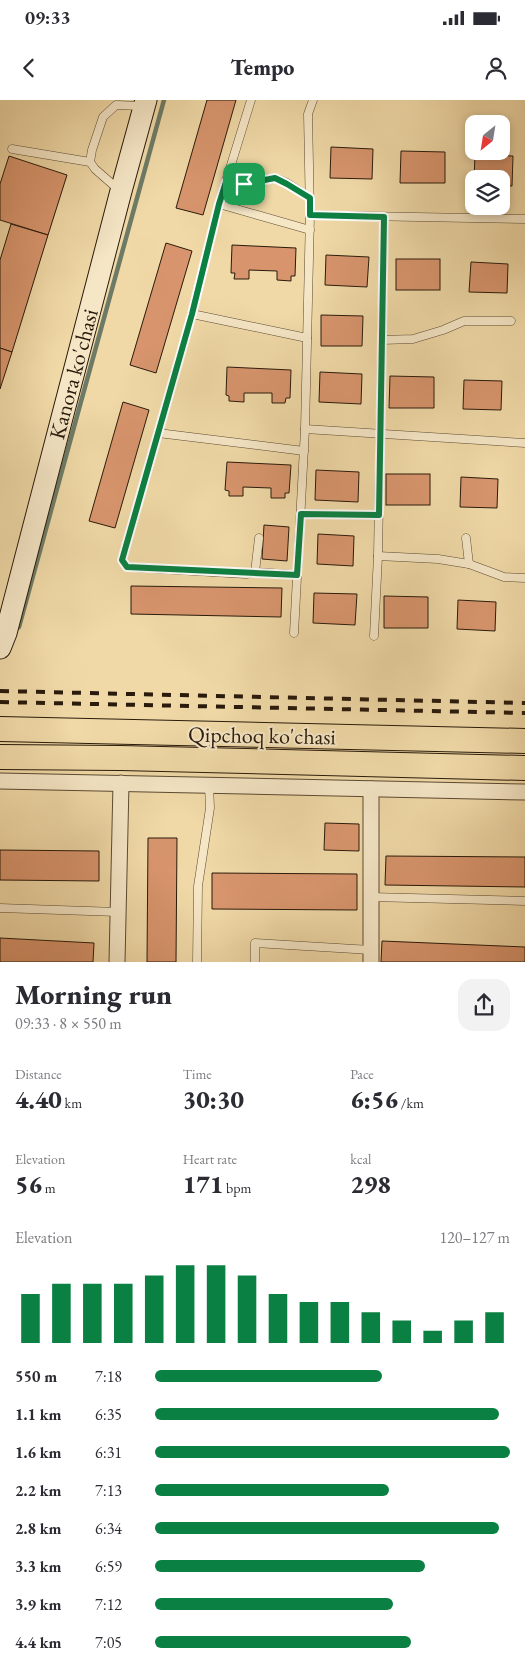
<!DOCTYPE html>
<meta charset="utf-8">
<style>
body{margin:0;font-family:"EB Garamond",serif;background:#f2f2f3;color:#2b2b33;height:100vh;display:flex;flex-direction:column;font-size:19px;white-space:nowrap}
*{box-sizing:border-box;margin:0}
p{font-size:16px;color:#7c7c81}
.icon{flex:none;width:28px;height:28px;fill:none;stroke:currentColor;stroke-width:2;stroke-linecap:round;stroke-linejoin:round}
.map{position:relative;height:862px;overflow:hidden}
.drawer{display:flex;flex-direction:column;background:#fff;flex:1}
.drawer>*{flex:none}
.needle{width:32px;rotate:210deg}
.controls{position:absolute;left:465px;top:15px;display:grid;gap:10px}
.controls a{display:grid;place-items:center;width:45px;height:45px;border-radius:10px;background:#fff;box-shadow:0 2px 8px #0003;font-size:25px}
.pin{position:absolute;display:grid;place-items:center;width:42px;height:42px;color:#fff;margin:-21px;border-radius:10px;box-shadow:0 2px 8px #0006}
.round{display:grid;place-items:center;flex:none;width:52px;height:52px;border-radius:15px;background:#f2f2f3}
.overview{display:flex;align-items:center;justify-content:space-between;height:85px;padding:0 15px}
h1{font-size:28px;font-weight:800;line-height:38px}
.stats{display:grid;grid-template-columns:repeat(3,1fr);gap:8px;height:85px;padding:5px 15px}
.stats div{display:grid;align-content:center}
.stats b{font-size:25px;font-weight:800}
.stats small{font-size:14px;font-weight:400}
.stats p{font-size:14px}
.chart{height:140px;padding:10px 15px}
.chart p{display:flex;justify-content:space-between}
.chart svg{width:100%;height:90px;margin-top:5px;stroke:#0b8043;stroke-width:6}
ul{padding:0 15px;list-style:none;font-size:16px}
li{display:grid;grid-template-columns:80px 60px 1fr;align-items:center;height:38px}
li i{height:12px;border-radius:6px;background:#0b8043}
.status{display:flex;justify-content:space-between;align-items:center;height:35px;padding:0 25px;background:#fff;direction:ltr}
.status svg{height:14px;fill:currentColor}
header{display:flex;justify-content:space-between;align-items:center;height:65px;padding:0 15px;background:#fff;font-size:22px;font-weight:800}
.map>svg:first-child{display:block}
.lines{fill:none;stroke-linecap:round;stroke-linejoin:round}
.stream{stroke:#6d7b66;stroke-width:4.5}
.building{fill:#d8956d;stroke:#291a0b}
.lane-casing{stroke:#5b4a32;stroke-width:9}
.street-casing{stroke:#5b4a32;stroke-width:17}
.secondary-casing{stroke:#291a0b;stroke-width:23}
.primary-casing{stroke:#291a0b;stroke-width:26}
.lane{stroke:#f5e6c6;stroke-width:8}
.street{stroke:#f5e6c6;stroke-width:15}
.secondary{stroke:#f5e6c6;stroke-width:21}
.primary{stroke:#f0d9a7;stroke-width:24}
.rail{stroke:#291a0b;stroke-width:4;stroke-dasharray:9 9;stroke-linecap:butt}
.route-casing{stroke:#fff;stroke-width:10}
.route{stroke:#0b8043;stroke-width:6}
.labels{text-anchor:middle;stroke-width:4;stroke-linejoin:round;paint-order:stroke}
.street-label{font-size:22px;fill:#291a0b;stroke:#f5e6c6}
</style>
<div class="status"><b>09:33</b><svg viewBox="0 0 49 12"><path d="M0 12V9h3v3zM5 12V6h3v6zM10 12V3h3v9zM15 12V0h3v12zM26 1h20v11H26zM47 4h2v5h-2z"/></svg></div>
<header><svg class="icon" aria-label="back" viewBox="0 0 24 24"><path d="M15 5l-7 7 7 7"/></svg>Tempo<svg class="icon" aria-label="person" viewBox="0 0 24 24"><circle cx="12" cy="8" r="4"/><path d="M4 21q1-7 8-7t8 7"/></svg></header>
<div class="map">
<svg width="525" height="862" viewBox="0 0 525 862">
<rect width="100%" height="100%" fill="#f0d9a7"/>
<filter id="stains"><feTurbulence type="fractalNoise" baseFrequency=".004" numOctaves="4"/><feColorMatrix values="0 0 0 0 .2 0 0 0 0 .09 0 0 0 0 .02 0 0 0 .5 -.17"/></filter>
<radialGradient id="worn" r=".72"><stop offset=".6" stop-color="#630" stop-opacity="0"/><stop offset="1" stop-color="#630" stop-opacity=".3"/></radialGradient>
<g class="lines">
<polyline class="stream" points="15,530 19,527 164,0"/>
</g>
<g class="building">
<polygon points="207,0 236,0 203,115 176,108"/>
<polygon points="331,47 373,49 372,79 330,78"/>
<polygon points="401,51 445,52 445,83 400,83"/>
<polygon points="475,55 513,56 512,86 501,85 501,79 474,79"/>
<polygon points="9,56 67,75 48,135 0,120 0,84"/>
<polygon points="11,124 48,135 12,252 0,248 0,160"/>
<polygon points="166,143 192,151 156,273 130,265"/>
<polygon points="232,145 296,148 295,176 291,176 291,181 277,180 277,171 249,170 249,179 234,179 235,173 231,173"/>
<polygon points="326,155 369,157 367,187 325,185"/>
<rect x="396" y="159" width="44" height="31"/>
<polygon points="471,162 508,164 507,193 469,192"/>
<polygon points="321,215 363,216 362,246 321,246"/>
<polygon points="0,248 12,252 0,289"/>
<polygon points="227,267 291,270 290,298 286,298 285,303 272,303 272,293 244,293 244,302 229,301 229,296 226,295"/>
<polygon points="320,272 362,274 361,304 319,302"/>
<polygon points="390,276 434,277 434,308 389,308"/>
<polygon points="464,280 502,281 501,310 463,309"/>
<polygon points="123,302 149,310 115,428 89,421"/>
<polygon points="227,362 291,365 289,393 285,393 285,398 271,398 271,388 243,387 243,396 229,396 229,391 225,390"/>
<polygon points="316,370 359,372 358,402 315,400"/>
<rect x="386" y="374" width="44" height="31"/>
<polygon points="461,377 498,379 497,408 460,407"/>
<polygon points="264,425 289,427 287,461 262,459"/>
<polygon points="318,434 354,436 353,466 317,464"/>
<polygon points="131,486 282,488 281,517 131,514"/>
<polygon points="314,493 357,494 355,525 313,523"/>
<polygon points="384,496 428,497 428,528 384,528"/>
<polygon points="458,500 496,502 495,531 457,529"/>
<polygon points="325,723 359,724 359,751 324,750"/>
<polygon points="148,738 177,738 176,862 147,862"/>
<polygon points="0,750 99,751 99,781 0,780"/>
<polygon points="386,756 525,757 525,787 385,785"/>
<polygon points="212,773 357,774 357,810 212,809"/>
<polygon points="0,838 94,843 93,862 0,862"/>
<polygon points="382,841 525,847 525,862 381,862"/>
</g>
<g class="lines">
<g class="lane-casing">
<g id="lane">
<polyline points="251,0 219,104 192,214 122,460 127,467 246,474 255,472 259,438"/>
<polyline points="12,49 90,62"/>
<polyline points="226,81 244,84 275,78 287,83 310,98"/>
<polyline points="119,90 95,69 90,62 92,50 103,17 116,5 142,6"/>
<polyline points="219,104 310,130"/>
<polyline points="310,115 308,14 313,0"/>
<polyline points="192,214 307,238"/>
<polyline points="382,240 413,239 443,230 464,221 511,221"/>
<polyline points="305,329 525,343"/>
<polyline points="158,333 304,351"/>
<polyline points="301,414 379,415"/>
<polyline points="466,438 469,464"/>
<polyline points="378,456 438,459 469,464 504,477 525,478"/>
<polyline points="255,472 297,475"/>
<polyline points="294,533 305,329 310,115 525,119"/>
<polyline points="374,536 378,456 384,117"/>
<polyline points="370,797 525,801"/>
<polyline points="0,808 118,812"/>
<polyline points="197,862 198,786 210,708 209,685"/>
<polyline points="255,862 255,843 371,850"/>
</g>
</g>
<g class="street-casing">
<g id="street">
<polyline points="0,681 525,692"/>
<polyline points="117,862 121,683"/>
<polyline points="371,862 371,689"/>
</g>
</g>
<g class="secondary-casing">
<polyline id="secondary" points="0,548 6,533 121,91 146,0"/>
</g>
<g class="primary-casing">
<g id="primary">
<polyline points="0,629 525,641"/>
<polyline points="0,657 120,658 525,668"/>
</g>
</g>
<use href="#lane" class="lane"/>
<use href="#street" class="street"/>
<use href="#secondary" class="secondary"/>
<use href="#primary" class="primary"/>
<g class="rail">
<polyline points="0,591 525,603"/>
<polyline points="0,602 525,613"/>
</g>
</g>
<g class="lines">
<g class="route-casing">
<polygon id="route" points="275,78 287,84 310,98 310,115 384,117 379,415 301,414 297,475 127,467 122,460 192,214 219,104 226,82 244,84"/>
</g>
<use href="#route" class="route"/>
</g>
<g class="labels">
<g class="street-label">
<text transform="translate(73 274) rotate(-75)" y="8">Kanora ko'chasi</text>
<text transform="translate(262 635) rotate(1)" y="8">Qipchoq ko'chasi</text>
</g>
</g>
<rect width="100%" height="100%" filter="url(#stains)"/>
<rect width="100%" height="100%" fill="url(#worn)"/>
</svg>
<div class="controls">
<a><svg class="needle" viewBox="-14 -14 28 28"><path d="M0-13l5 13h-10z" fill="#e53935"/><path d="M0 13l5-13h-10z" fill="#7c7c81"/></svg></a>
<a><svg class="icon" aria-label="layers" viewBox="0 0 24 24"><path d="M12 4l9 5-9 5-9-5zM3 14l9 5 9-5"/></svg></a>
</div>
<div class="pin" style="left:244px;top:84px;background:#1e9e55"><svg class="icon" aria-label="arrive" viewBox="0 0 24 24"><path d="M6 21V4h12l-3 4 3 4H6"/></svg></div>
</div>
<section class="drawer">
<div class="overview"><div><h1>Morning run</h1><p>09:33 · 8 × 550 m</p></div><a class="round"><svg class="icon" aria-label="share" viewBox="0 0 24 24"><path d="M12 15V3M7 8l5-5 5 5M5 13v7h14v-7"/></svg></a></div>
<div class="stats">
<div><p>Distance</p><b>4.40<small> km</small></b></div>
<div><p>Time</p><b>30:30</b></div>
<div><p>Pace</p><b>6:56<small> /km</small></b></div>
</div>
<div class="stats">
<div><p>Elevation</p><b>56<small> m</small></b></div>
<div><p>Heart rate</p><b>171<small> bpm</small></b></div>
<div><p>kcal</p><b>298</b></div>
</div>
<div class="chart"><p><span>Elevation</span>120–127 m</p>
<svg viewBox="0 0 160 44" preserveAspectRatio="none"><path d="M5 44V20M15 44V15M25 44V15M35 44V15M45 44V11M55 44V6M65 44V6M75 44V11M85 44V20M95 44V24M105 44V24M115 44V29M125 44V33M135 44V38M145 44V33M155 44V29"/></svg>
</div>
<ul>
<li><b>550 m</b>7:18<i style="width:64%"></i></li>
<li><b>1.1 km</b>6:35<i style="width:97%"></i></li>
<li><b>1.6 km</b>6:31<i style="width:100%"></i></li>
<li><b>2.2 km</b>7:13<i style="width:66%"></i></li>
<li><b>2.8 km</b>6:34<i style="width:97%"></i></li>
<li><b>3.3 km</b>6:59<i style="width:76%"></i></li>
<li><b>3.9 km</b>7:12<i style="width:67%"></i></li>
<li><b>4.4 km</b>7:05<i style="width:72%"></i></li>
</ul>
</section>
